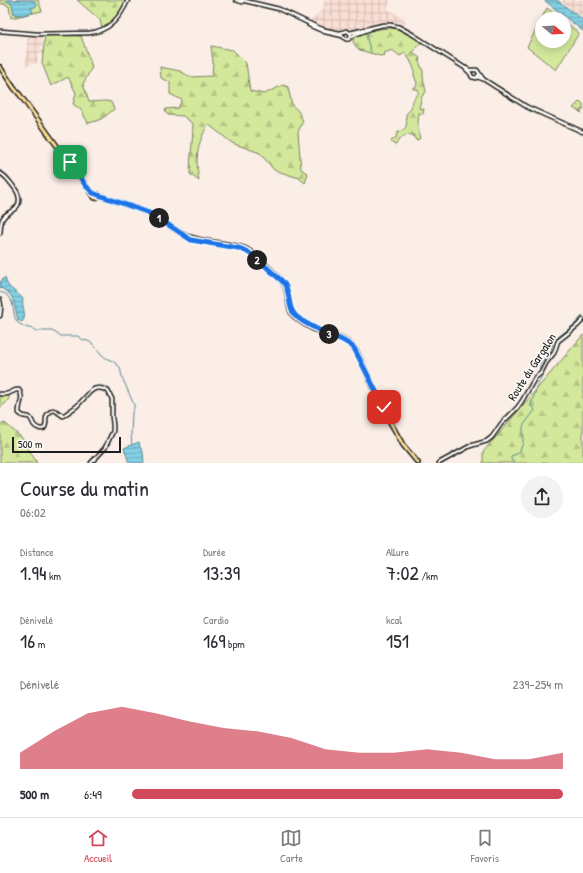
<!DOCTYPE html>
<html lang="fr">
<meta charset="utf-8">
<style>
body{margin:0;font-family:"Patrick Hand",sans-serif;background:#f2f2f3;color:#2b2b33;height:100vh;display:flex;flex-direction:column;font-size:15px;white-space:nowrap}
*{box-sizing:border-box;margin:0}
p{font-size:13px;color:#7c7c81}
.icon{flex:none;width:22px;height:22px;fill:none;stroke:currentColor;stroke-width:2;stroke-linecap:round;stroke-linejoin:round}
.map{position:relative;height:463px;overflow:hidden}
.panel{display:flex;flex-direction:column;background:#fff;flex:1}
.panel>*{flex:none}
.needle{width:26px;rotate:108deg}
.fabs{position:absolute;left:535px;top:12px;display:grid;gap:8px}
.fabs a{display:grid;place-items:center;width:36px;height:36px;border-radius:50%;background:#fff;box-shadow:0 2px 10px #0003;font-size:20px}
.scale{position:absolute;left:12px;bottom:10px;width:109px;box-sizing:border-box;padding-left:4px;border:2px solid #1c1c1c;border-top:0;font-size:11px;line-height:14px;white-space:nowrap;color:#1c1c1c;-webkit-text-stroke:3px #fdfcf7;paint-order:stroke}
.pin{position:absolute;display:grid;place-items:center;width:34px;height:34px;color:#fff;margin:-17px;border-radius:8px;box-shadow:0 2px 6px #0006}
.km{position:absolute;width:20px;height:20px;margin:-10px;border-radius:50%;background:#222;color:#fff;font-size:11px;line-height:20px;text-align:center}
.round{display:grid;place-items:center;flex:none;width:42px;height:42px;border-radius:21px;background:#f2f2f3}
.overview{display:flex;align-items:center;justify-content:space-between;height:68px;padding:0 20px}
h1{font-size:22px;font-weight:600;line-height:30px}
.stats{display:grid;grid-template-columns:repeat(3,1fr);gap:6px;height:68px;padding:4px 20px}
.stats div{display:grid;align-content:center}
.stats b{font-size:20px;font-weight:600}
.stats small{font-size:11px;font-weight:400}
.stats p{font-size:11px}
.chart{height:112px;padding:8px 20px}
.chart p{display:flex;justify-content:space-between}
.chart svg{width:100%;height:72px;margin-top:4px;fill:#d1495b;opacity:.7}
ul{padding:0 20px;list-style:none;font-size:13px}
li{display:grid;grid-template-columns:64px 48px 1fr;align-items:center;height:30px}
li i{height:10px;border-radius:5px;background:#d1495b}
.menu{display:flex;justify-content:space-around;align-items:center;height:56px;border-top:1px solid #e1e1e2;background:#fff;font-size:11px;color:#7c7c81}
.menu a{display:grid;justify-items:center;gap:2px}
.menu .active{color:#d1495b}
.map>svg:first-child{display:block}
.industrial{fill:url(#industrial-grid)}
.forest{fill:url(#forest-firs);stroke:#78825c}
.park{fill:url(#park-dots);stroke:#78825c}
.pitch{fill:#d4e89c;stroke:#78825c}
.water{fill:url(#water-rules);stroke:#5a8793}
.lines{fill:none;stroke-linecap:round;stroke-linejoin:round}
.stream{stroke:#5a8793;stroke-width:1}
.secondary-casing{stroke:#1c1c1c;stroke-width:5.5}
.primary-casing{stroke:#1c1c1c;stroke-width:6}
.secondary{stroke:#fdfcf7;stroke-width:2.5}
.primary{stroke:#fcde96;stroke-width:3}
.route-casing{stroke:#fff;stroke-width:8}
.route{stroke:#1a73e8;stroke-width:5}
.labels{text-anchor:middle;stroke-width:3;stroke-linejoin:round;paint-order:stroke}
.street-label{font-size:12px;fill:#1c1c1c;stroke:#fdfcf7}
</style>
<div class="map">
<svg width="583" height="463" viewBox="0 0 583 463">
<defs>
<pattern id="industrial-grid" width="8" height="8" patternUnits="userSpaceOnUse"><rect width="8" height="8" fill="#f8ded4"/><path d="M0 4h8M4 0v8" fill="none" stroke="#d4beb5"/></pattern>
<pattern id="forest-firs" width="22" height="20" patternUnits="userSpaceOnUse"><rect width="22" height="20" fill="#d4e89c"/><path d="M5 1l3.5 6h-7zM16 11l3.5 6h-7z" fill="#b5c686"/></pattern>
<pattern id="park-dots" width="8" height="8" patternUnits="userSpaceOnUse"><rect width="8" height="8" fill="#d4e89c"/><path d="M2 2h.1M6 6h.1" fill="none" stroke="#b5c686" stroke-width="1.8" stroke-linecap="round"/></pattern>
<pattern id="water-rules" width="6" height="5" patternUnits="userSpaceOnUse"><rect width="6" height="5" fill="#83cfe3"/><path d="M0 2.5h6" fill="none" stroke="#71b1c2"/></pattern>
</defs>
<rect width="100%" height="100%" fill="#fbeee7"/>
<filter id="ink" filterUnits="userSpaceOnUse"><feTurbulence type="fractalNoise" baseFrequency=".025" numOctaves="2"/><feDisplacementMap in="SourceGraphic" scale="8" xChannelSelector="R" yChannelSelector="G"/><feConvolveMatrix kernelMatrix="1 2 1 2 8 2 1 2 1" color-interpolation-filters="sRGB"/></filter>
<g filter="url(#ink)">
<g class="industrial">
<polygon points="324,0 391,0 387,9 403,17 406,25 386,22 356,30 340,31 321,27 310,21 324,8"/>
<polygon points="561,0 583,0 583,19 567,7"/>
<polygon points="28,35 43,36 41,54 37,55 38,63 25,66"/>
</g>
<g class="forest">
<polygon points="0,0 38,0 42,11 11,18 9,6 0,3"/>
<polygon points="77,0 126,0 121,10 114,20 102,29 100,20"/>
<path d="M389 28C403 29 411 35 422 42L418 45 413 53 420 58 419 61 423 71V77L426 92 422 96 419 108 424 109 423 114 419 113C418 121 417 130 420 138L418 140 415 139 413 135C406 134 398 138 396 145L393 144 391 141 396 138 397 133C408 128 407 126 406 114 414 108 410 105 414 99 417 94 419 95 418 89H413V87H416L417 83 414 75V69L410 60 405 53 400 56 392 50 384 53 385 55 380 56 360 50C357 48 353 44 353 40 359 31 379 29 389 28Z"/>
<path d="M45 35 81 36 92 67 83 84 89 102 105 101 111 102 114 109C105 117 100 121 88 123L81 110 73 104 76 93 68 77 51 86 42 63Z"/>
<path d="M211 46 233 50 246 63 250 91 264 94 283 85 288 87 292 105 298 111 303 121 298 132 301 169 308 174 305 183 299 178 274 170 260 153 232 143 208 124C197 145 195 158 199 181L190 174C190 157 193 141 193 124L183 116 168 115 165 111 166 109 178 108 182 100 170 94V82L161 78 160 67 180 71 190 77 212 76 213 62Z"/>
<polygon points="583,335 583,463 483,463 483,452"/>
<path d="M0 395H9C10 401 4 404 0 408Z"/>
<polygon points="5,423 22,438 37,463 0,463 0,425"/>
</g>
<polygon class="park" points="580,101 583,104 583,111 581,109 580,111 582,113 573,108"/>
<polygon class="pitch" points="547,8 561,19 542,19 542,41 564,41 564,21 579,33 556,70 527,47"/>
<g class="water">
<polygon points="7,0 33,0 37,5 35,7 31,8 33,12 23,15 14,14 12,4 8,2"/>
<polygon points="544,0 557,0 583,20 583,31"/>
<path d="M5 277C7 290 15 289 23 299 21 307 28 316 22 322L18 320 13 299 9 293 1 288 0 289V282Z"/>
<polygon points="139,442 140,447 143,452 144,463 129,463 124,448"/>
</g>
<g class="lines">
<g class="stream">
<polyline points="367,34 367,39 371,52"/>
<polyline points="0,292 6,294 12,302 15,318 18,323 25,327 33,329 36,331 52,331 61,336 78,336 83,340 88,341 93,344 101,354 106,358 114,362 120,367 122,377 134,405 134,409 132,412 131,435 132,445"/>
<polyline points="514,463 511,459 511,456 519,453 523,443 523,426 535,410 534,408 531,406 531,404 539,382 542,375 540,370 540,365 543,360 551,352 553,341 575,324 583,315"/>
</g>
<g class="secondary-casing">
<g id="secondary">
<polyline points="236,0 242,2"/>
<polyline points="241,0 279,9 317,27 325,30 340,33 347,31 350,33 383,25 391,25 399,27 412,34 465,68 470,73 472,77 476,78 478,76 479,74"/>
<path d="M309 25 325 32 343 36C346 42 353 39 350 33"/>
<path d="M0 31 38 34 89 33C109 31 120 18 128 0"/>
<polyline points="351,37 354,35 370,29"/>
<polyline points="466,68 469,70 477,70 483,79"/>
<polyline points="477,77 483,79 527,107 583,132"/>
<path d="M0 173C6 176 9 181 13 186 19 193 23 204 13 210 9 213 5 214 3 218 0 222 1 228 0 233"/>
<polyline points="0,300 1,307 0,316"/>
<path d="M0 394H7L16 390H19C25 398 18 405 19 413L23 416 29 417C32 419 32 422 34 425 36 428 43 431 45 427 48 420 42 416 53 410L56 411 63 416 77 406 90 392 94 389 99 388 104 389 108 391 112 399V417L113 425V431L105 448 91 463"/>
<polyline points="439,463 470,446 487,441 492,437 501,424 517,408 522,401 535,378 541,373 546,363 554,353 558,341 577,326 583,320"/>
</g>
</g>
<g class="primary-casing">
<g id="primary">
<polyline points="0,67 14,88 20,95 60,150 61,155 66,158 87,187"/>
<polyline points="60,148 65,152 69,159"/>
<polyline points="86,186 93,193 152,214 185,236"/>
<polyline points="90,192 95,198 98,197 98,194"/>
<path d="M184 235C204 243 225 242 244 248 254 252 276 274 283 283 291 293 285 311 297 319 302 323 309 327 315 330 330 335 349 338 357 352L385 413 403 445 418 463"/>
</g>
</g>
<use href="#secondary" class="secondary"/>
<use href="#primary" class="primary"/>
</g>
</g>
<g class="lines" filter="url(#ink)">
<g class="route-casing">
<path id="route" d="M70 162 86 186 93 193 152 214 191 240 238 248C254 252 268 270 281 280 282 281 285 284 285 285 291 295 287 309 297 317 304 323 313 327 321 331 332 336 345 339 354 348L384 407"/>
</g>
<use href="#route" class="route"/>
</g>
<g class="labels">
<g class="street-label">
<text transform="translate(532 367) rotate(-57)" y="4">Route du Gargalon</text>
</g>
</g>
</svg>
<div class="fabs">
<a><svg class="needle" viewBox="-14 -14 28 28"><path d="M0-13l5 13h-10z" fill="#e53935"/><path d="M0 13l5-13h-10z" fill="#7c7c81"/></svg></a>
</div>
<div class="scale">500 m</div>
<div class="pin" style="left:70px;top:162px;background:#1e9e55"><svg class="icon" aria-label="arrive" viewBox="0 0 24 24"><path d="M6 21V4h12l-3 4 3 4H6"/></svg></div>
<div class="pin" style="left:384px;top:407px;background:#d93025"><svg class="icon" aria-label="check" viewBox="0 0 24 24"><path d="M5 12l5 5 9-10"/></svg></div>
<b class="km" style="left:159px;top:218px">1</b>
<b class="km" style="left:257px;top:260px">2</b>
<b class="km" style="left:329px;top:334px">3</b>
</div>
<section class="panel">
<div class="overview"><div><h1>Course du matin</h1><p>06:02</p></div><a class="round"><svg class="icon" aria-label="share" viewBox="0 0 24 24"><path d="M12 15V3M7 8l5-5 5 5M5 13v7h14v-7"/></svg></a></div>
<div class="stats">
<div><p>Distance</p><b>1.94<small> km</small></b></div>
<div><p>Durée</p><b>13:39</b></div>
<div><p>Allure</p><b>7:02<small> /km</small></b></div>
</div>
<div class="stats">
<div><p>Dénivelé</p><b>16<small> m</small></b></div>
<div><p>Cardio</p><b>169<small> bpm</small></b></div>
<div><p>kcal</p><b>151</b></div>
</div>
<div class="chart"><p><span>Dénivelé</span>239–254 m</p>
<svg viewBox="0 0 160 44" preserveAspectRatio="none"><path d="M0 44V34L10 21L20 10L30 6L40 10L50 15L60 19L70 21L80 25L90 32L100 34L110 34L120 32L130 34L140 38L150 38L160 34V44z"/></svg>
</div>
<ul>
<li><b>500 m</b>6:49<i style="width:100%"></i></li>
</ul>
</section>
<nav class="menu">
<a class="active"><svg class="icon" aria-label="home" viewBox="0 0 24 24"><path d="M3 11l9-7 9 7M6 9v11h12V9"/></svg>Accueil</a>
<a><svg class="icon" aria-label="map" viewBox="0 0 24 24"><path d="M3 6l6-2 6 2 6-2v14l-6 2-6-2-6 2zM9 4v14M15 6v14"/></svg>Carte</a>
<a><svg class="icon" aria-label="saved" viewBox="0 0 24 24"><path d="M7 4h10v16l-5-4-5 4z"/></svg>Favoris</a>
</nav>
